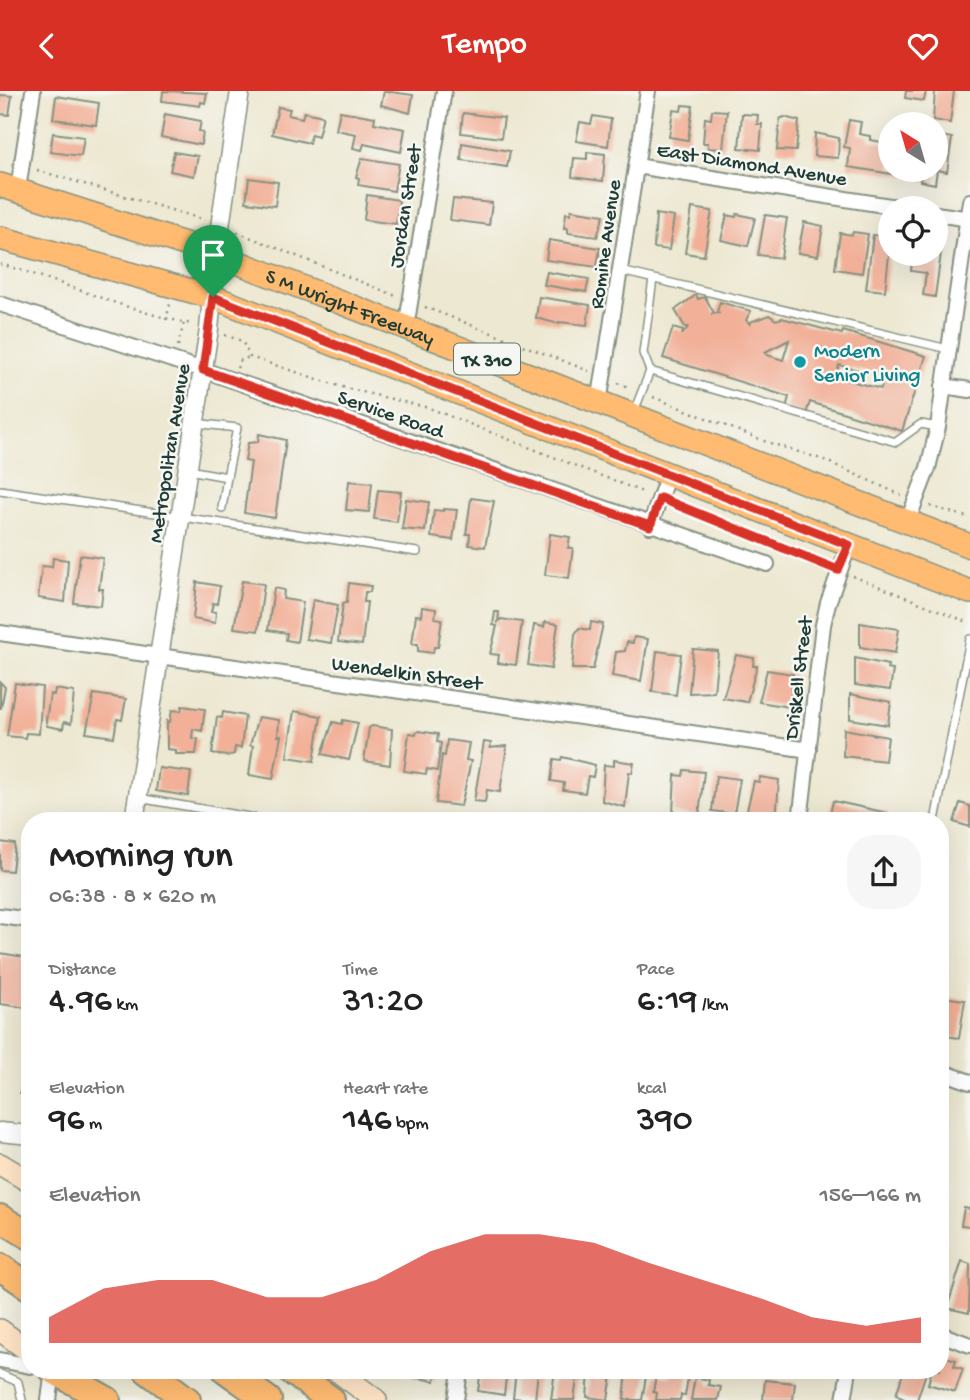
<!DOCTYPE html>
<meta charset="utf-8">
<style>
body{margin:0;font-family:"Gochi Hand",sans-serif;background:#f6f6f6;color:#222;height:100vh;display:flex;flex-direction:column;font-size:26px;white-space:nowrap}
*{box-sizing:border-box;margin:0}
p{font-size:23px;color:#767676}
.icon{flex:none;width:38px;height:38px;fill:none;stroke:currentColor;stroke-width:2;stroke-linecap:round;stroke-linejoin:round}
.map{position:relative;flex:1;overflow:hidden}
.panel{position:absolute;left:21px;top:721px;width:928px;height:567px;display:flex;flex-direction:column;background:#fff;border-radius:28px;box-shadow:0 7px 28px #0002}
.panel>*{flex:none}
.needle{width:46px;rotate:323deg}
.tools{position:absolute;left:878px;top:21px;display:grid;gap:14px}
.tools a{display:grid;place-items:center;width:70px;height:70px;border-radius:50%;background:#fff;box-shadow:0 7px 28px #0002;font-size:35px}
.pin{position:absolute;display:grid;place-items:center;width:60px;height:60px;color:#fff;margin:-72px -30px;border-radius:50% 50% 50% 0;rotate:-45deg;box-shadow:0 0 7px #0007}
.pin .icon{rotate:45deg}
.round{display:grid;place-items:center;flex:none;width:74px;height:74px;border-radius:28px;background:#f6f6f6}
.headline{display:flex;align-items:center;justify-content:space-between;height:119px;padding:0 28px}
h1{font-size:38px;font-weight:600;line-height:52px}
.stats{display:grid;grid-template-columns:repeat(3,1fr);gap:10px;height:119px;padding:7px 28px}
.stats div{display:grid;align-content:center}
.stats b{font-size:35px;font-weight:600}
.stats small{font-size:19px;font-weight:400}
.stats p{font-size:19px}
.chart{height:196px;padding:14px 28px}
.chart p{display:flex;justify-content:space-between}
.chart svg{width:100%;height:126px;margin-top:7px;fill:#d93025;opacity:.7}
header{display:flex;justify-content:space-between;align-items:center;height:91px;padding:0 28px;background:#d93025;color:#fff;font-size:32px;font-weight:600}
.map>svg:first-child{display:block}
.building{fill:#f2b098;fill-rule:evenodd}
.lines{fill:none;stroke-linecap:round;stroke-linejoin:round}
.service-casing{stroke:#869282;stroke-width:10}
.minor-casing{stroke:#869282;stroke-width:18}
.tertiary-casing{stroke:#869282;stroke-width:21}
.secondary-casing{stroke:#869282;stroke-width:24}
.primary-casing{stroke:#869282;stroke-width:26}
.motorway-casing{stroke:#869282;stroke-width:30}
.path{stroke:#869282;stroke-width:2.5;stroke-dasharray:2 5;stroke-linecap:butt}
.service{stroke:#fff;stroke-width:7}
.minor{stroke:#fff;stroke-width:14}
.tertiary{stroke:#fff;stroke-width:18}
.secondary{stroke:#ffe4c6;stroke-width:21}
.primary{stroke:#ffbb71;stroke-width:23}
.motorway{stroke:#ffbb71;stroke-width:26}
.route-casing{stroke:#fff;stroke-width:14}
.route{stroke:#d93025;stroke-width:9}
.culture-dot{fill:#0f9aa8;stroke:#f6f6f2;stroke-width:2.5}
.labels{text-anchor:middle;stroke-width:5;stroke-linejoin:round;paint-order:stroke}
.shield{fill:#f6f6f2;stroke:#60746d;stroke-width:2}
.shield-label{font-size:19px;font-weight:bold;fill:#1f3d34}
.street-label{font-size:21px;fill:#1f3d34;stroke:#f6f6f2}
.culture-label{font-size:21px;fill:#0d838f;stroke:#f6f6f2;text-anchor:start}
</style>
<header><svg class="icon" aria-label="back" viewBox="0 0 24 24"><path d="M15 5l-7 7 7 7"/></svg>Tempo<svg class="icon" aria-label="heart" viewBox="0 0 24 24"><path d="M12 20l-8-8c-3-5 5-10 8-4 3-6 11-1 8 4z"/></svg></header>
<div class="map">
<svg width="970" height="1309" viewBox="0 0 970 1309">
<rect width="100%" height="100%" fill="#f6f6f2"/>
<filter id="ink" filterUnits="userSpaceOnUse"><feTurbulence type="fractalNoise" baseFrequency=".0143" numOctaves="2"/><feDisplacementMap in="SourceGraphic" scale="14" xChannelSelector="R" yChannelSelector="G"/><feConvolveMatrix kernelMatrix="1 2 1 2 8 2 1 2 1" color-interpolation-filters="sRGB"/></filter>
<filter id="wash" filterUnits="userSpaceOnUse"><feTurbulence type="fractalNoise" baseFrequency=".00686" numOctaves="4" result="noise"/><feDisplacementMap in="SourceGraphic" scale="28" xChannelSelector="R" yChannelSelector="G"/><feGaussianBlur stdDeviation="1.57" result="paint"/><feColorMatrix in="noise" values="0 0 0 0 0 0 0 0 0 0 0 0 0 0 0 0 0 1.4 0 .05"/><feComposite in="paint" operator="in"/></filter>
<g filter="url(#wash)">
<rect width="100%" height="100%" fill="#ede8d1"/>
<g id="blocks">
<g class="building">
<polygon points="163,0 207,2 205,12 201,11 200,15 162,10"/>
<polygon points="384,0 413,4 410,22 381,14"/>
<polygon points="906,0 926,0 924,10 905,7"/>
<polygon points="935,0 954,0 950,32 933,29"/>
<polygon points="0,4 12,5 9,24 0,23"/>
<polygon points="56,5 99,12 96,34 53,28"/>
<polygon points="682,14 693,15 688,49 669,46 673,19 681,20"/>
<polygon points="278,16 290,18 288,24 302,27 304,21 323,25 318,45 311,43 309,52 272,43"/>
<polygon points="712,19 727,20 723,58 708,57 708,52 703,52 705,27 711,28"/>
<polygon points="340,20 375,26 374,32 405,38 401,61 364,53 362,59 353,57 356,43 336,39"/>
<polygon points="463,22 504,27 501,47 461,42"/>
<polygon points="165,23 201,30 199,40 203,41 201,54 161,46"/>
<polygon points="742,23 758,24 757,33 762,33 760,59 739,57"/>
<polygon points="593,25 611,28 608,55 576,50 580,31 591,33"/>
<polygon points="784,26 799,30 796,60 777,59 780,28"/>
<polygon points="849,29 861,31 859,43 870,45 870,49 888,52 891,43 891,79 906,79 905,85 848,76 850,57 844,56"/>
<polygon points="53,42 84,46 81,65 50,61"/>
<polygon points="815,42 839,47 838,67 814,65"/>
<polygon points="936,44 952,47 947,81 937,79 935,93 920,90 922,79 936,79"/>
<polygon points="462,52 510,60 507,76 461,69"/>
<polygon points="174,61 198,65 194,85 170,80"/>
<polygon points="587,61 605,63 603,90 572,86 574,67 587,68"/>
<polygon points="362,67 399,73 394,100 358,94 359,87 356,86"/>
<polygon points="249,87 278,91 275,115 246,111"/>
<polygon points="367,104 399,109 396,133 364,129"/>
<polygon points="453,108 492,112 489,134 450,129"/>
<polygon points="692,117 712,120 704,165 685,162"/>
<polygon points="571,119 604,124 597,146 568,142 568,137 564,137 566,122 570,123"/>
<polygon points="656,123 674,126 669,159 654,157"/>
<polygon points="737,123 755,127 748,155 721,149 727,124 736,126"/>
<polygon points="765,124 787,127 781,167 758,164"/>
<polygon points="804,131 823,135 818,165 798,162"/>
<polygon points="853,141 868,143 862,182 835,178 840,142 852,144"/>
<polygon points="873,144 891,146 885,200 866,198"/>
<polygon points="549,149 600,157 597,176 546,169"/>
<polygon points="936,154 942,155 935,206 923,204 926,182 911,180 912,170 917,170 918,163 936,163"/>
<polygon points="547,181 589,188 586,201 544,194"/>
<path d="M696 204 698 208 705 206 714 222 711 223 720 222 717 221 720 211 751 220 746 229 751 234 750 231 769 224 776 229 782 227 842 243 843 240 926 265 902 340 810 311 806 323 786 317 789 306 663 267 673 237 683 240 682 244 688 236H685L675 219ZM789 249 783 269 767 264 765 261ZM839 274 884 286 881 298 836 286Z"/>
<polygon points="539,206 590,214 587,234 559,231 559,233 536,227"/>
<polygon points="259,343 286,349 275,427 244,422 251,371 245,370 248,352 258,351"/>
<polygon points="349,390 372,392 369,421 346,419"/>
<polygon points="378,399 401,401 397,431 374,428"/>
<polygon points="471,407 494,410 485,456 469,454 470,443 466,443"/>
<polygon points="406,408 429,411 425,440 402,438"/>
<polygon points="443,418 457,419 453,449 431,446 434,419 443,420"/>
<polygon points="550,443 570,446 568,457 573,457 569,487 545,484"/>
<polygon points="80,464 103,467 99,498 103,498 101,515 74,512"/>
<polygon points="53,467 68,469 65,511 38,507 42,475 52,476"/>
<polygon points="242,490 264,493 258,540 234,537"/>
<polygon points="197,491 220,495 217,513 213,512 211,521 216,521 215,532 193,528"/>
<polygon points="349,492 371,495 370,501 365,501 364,511 367,511 362,554 338,551 343,512 347,511"/>
<polygon points="274,497 284,499 283,508 303,511 297,551 286,549 287,542 268,539"/>
<polygon points="313,509 338,514 331,552 306,548"/>
<polygon points="422,516 436,518 435,527 442,528 438,556 434,556 433,562 418,560 418,553 412,553 416,524 421,525"/>
<polygon points="495,521 499,521 498,531 501,528 522,531 516,574 498,572 499,564 490,563 497,535 493,534"/>
<polygon points="545,531 558,533 551,578 528,574 534,534 544,536"/>
<polygon points="591,531 603,533 593,578 572,578 575,543 579,537 590,539"/>
<polygon points="860,532 899,538 895,562 860,556"/>
<polygon points="634,546 648,548 641,590 612,585 616,561 625,560 627,551 633,552"/>
<polygon points="693,558 718,560 714,601 689,602"/>
<polygon points="657,560 681,563 676,604 652,601"/>
<polygon points="736,564 754,567 753,575 757,575 747,611 723,607"/>
<polygon points="855,567 888,574 887,578 893,579 890,599 855,594"/>
<polygon points="767,579 793,583 790,616 759,611"/>
<polygon points="0,591 5,596 1,617 0,617"/>
<polygon points="15,592 42,596 39,643 26,642 25,647 7,645"/>
<polygon points="55,598 74,601 71,633 64,631 63,638 47,635 46,630 50,603 54,604"/>
<polygon points="94,603 126,608 122,629 117,628 114,646 86,642"/>
<polygon points="850,603 891,611 888,634 850,628"/>
<polygon points="182,615 205,618 202,640 193,638 192,647 198,648 196,663 176,663 176,659 167,658 167,630 170,631 172,619 181,620"/>
<polygon points="294,620 321,625 314,670 287,666"/>
<polygon points="223,621 245,625 241,657 235,656 234,663 227,665 212,663 217,626 222,627"/>
<polygon points="258,626 279,629 278,645 281,645 273,688 249,684 253,655 250,654"/>
<polygon points="343,629 358,632 349,669 322,663 333,631 342,633"/>
<polygon points="372,635 392,638 390,674 364,670 369,637"/>
<polygon points="844,638 888,646 885,670 843,665"/>
<polygon points="418,640 438,643 437,651 441,652 437,680 427,678 426,683 404,680 409,642 416,643"/>
<polygon points="447,649 469,652 466,669 471,670 461,715 436,712 442,664 445,665"/>
<polygon points="484,651 491,652 490,657 507,655 500,701 487,699 485,711 474,710"/>
<polygon points="562,666 595,674 593,686 588,685 585,702 563,699 564,692 551,690 554,668 561,669"/>
<polygon points="614,669 634,672 632,682 629,681 625,716 602,710 604,674 614,675"/>
<polygon points="159,677 191,681 188,705 156,700"/>
<polygon points="684,679 704,681 699,725 673,722 675,684 683,685"/>
<polygon points="716,685 740,688 734,723 712,720"/>
<polygon points="760,686 779,689 776,730 745,727 754,690 759,691"/>
<polygon points="833,710 888,722 887,730 833,730 835,723 830,722"/>
<polygon points="960,712 970,715 970,736 954,731"/>
<polygon points="0,751 15,753 12,780 0,779"/>
<polygon points="0,862 30,867 28,917 0,913"/>
<polygon points="943,906 965,909 959,947 940,944"/>
<polygon points="22,988 30,990 30,1005 20,1003"/>
<polygon points="964,1117 970,1118 970,1135 961,1134"/>
<polygon points="962,1170 970,1173 969,1222 947,1217"/>
<polygon points="946,1266 956,1269 954,1275 963,1278 955,1301 928,1293 932,1279 940,1279 940,1270 944,1272"/>
<polygon points="413,1279 437,1279 435,1290 412,1286"/>
<polygon points="481,1279 507,1279 504,1304 478,1300"/>
<polygon points="516,1279 538,1279 535,1309 513,1307"/>
<polygon points="555,1279 585,1279 584,1289 577,1288 574,1309 551,1309"/>
<polygon points="592,1279 612,1284 608,1309 587,1306 589,1282"/>
<polygon points="627,1279 647,1280 642,1309 624,1309"/>
<polygon points="672,1279 689,1280 685,1305 681,1304 680,1309 656,1309 657,1302 653,1301 656,1284 671,1286"/>
<polygon points="904,1279 927,1279 917,1309 906,1309 896,1304"/>
<polygon points="695,1286 709,1289 708,1294 721,1296 718,1309 691,1309"/>
<polygon points="765,1289 795,1292 793,1309 763,1309"/>
</g>
</g>
</g>
<g filter="url(#ink)">
<use href="#blocks" fill-opacity="0" stroke="#869282" stroke-width="2"/>
<g class="lines">
<g class="service-casing">
<g id="service">
<polyline points="621,180 948,258"/>
<polyline points="650,280 896,351 921,333 937,336"/>
<polyline points="633,323 650,280 643,262 653,188"/>
<polyline points="195,332 237,337 227,386"/>
<polyline points="189,379 227,386 222,417"/>
<polyline points="0,399 417,461"/>
<polyline points="138,707 273,730"/>
<polyline points="935,730 970,548"/>
<polyline points="0,1283 18,1291 22,1309"/>
</g>
</g>
<g class="minor-casing">
<g id="minor">
<polyline points="636,75 903,117"/>
<polyline points="18,98 33,0"/>
<polyline points="936,123 970,128"/>
<polyline points="0,213 203,279 767,473"/>
<polyline points="406,237 444,0"/>
<polyline points="943,295 970,299"/>
<polyline points="599,312 648,0"/>
<polyline points="907,432 928,377 938,336 970,110"/>
<polyline points="650,435 668,383"/>
<polyline points="0,542 809,659"/>
<polyline points="800,730 823,534 828,512 849,454"/>
<polyline points="0,825 30,829"/>
<polyline points="940,980 970,991"/>
<polyline points="940,1243 970,1254"/>
<polyline points="0,1269 30,1275"/>
<polyline points="49,1309 53,1279"/>
<polyline points="456,1309 460,1279"/>
<polyline points="844,1309 849,1279"/>
</g>
</g>
<g class="tertiary-casing">
<g id="tertiary">
<polyline points="134,730 209,238 216,163 240,0"/>
<polyline points="0,1041 30,1044"/>
</g>
</g>
<g class="secondary-casing">
<g id="secondary">
<polyline points="0,1073 30,1091"/>
<polyline points="0,1239 30,1261"/>
<polyline points="336,1279 376,1309"/>
</g>
</g>
<g class="primary-casing">
<g id="primary">
<path id="s1" d="M0 94 216 163 970 455"/>
<polyline points="0,147 213,206 970,501"/>
</g>
</g>
<g class="motorway-casing">
<g id="motorway">
<polyline points="0,1127 30,1145"/>
<polyline points="0,1176 30,1196"/>
<polyline points="53,1279 107,1309"/>
<polyline points="147,1279 187,1309"/>
<polyline points="226,1279 268,1309"/>
<polyline points="290,1279 331,1309"/>
</g>
</g>
<g class="path">
<polyline points="37,79 205,129"/>
<polyline points="237,141 396,205"/>
<path d="M0 173C65 191 126 220 192 233"/>
<polyline points="425,216 589,280"/>
<polyline points="166,229 170,213"/>
<polyline points="225,244 242,250 250,266 342,296 429,317 645,402"/>
<polyline points="178,255 184,231"/>
<polyline points="237,277 241,269 250,266"/>
<polyline points="618,292 631,297"/>
<polyline points="653,306 764,350 824,369 901,404"/>
<polyline points="674,413 827,474"/>
<polyline points="930,415 970,427"/>
<polyline points="853,485 970,532"/>
</g>
<use href="#service" class="service"/>
<use href="#minor" class="minor"/>
<use href="#tertiary" class="tertiary"/>
<use href="#secondary" class="secondary"/>
<use href="#primary" class="primary"/>
<use href="#motorway" class="motorway"/>
</g>
</g>
<g class="lines" filter="url(#ink)">
<g class="route-casing">
<polygon id="route" points="213,206 849,454 838,479 660,407 650,435 203,279"/>
</g>
<use href="#route" class="route"/>
</g>
<circle class="culture-dot" cx="800" cy="271" r="7"/>
<g class="labels">
<rect class="shield" x="454" y="252.5" width="66" height="31" rx="5"/>
<g class="shield-label">
<text x="487" y="275">TX 310</text>
</g>
<g class="street-label">
<text transform="translate(752 72) rotate(9)" y="7">East Diamond Avenue</text>
<text transform="translate(404 115) rotate(-81)" y="7">Jordan Street</text>
<text transform="translate(604 153) rotate(-82)" y="7">Romine Avenue</text>
<text dy="7" stroke="none"><textPath href="#s1" startOffset="371">S M Wright Freeway</textPath></text>
<text transform="translate(391 322) rotate(19)" y="7">Service Road</text>
<text transform="translate(168 362) rotate(-81)" y="7">Metropolitan Avenue</text>
<text transform="translate(407 581) rotate(8)" y="7">Wendelkin Street</text>
<text transform="translate(797 587) rotate(-83)" y="7">Driskell Street</text>
</g>
<g class="culture-label">
<text x="814" y="266">Modern<tspan x="814" dy="24">Senior Living</tspan></text>
</g>
</g>
</svg>
<div class="tools">
<a><svg class="needle" viewBox="-14 -14 28 28"><path d="M0-13l5 13h-10z" fill="#e53935"/><path d="M0 13l5-13h-10z" fill="#767676"/></svg></a>
<a><svg class="icon" aria-label="locate" viewBox="0 0 24 24"><circle cx="12" cy="12" r="6"/><path d="M12 2v4M12 18v4M2 12h4M18 12h4"/></svg></a>
</div>
<div class="pin" style="left:213px;top:206px;background:#1e9e55"><svg class="icon" aria-label="arrive" viewBox="0 0 24 24"><path d="M6 21V4h12l-3 4 3 4H6"/></svg></div>
<section class="panel">
<div class="headline"><div><h1>Morning run</h1><p>06:38 · 8 × 620 m</p></div><a class="round"><svg class="icon" aria-label="share" viewBox="0 0 24 24"><path d="M12 15V3M7 8l5-5 5 5M5 13v7h14v-7"/></svg></a></div>
<div class="stats">
<div><p>Distance</p><b>4.96<small> km</small></b></div>
<div><p>Time</p><b>31:20</b></div>
<div><p>Pace</p><b>6:19<small> /km</small></b></div>
</div>
<div class="stats">
<div><p>Elevation</p><b>96<small> m</small></b></div>
<div><p>Heart rate</p><b>146<small> bpm</small></b></div>
<div><p>kcal</p><b>390</b></div>
</div>
<div class="chart"><p><span>Elevation</span>156–166 m</p>
<svg viewBox="0 0 160 44" preserveAspectRatio="none"><path d="M0 44V35L10 25L20 22L30 22L40 28L50 28L60 22L70 12L80 6L90 6L100 9L110 16L120 22L130 28L140 35L150 38L160 35V44z"/></svg>
</div>
</section>
</div>
